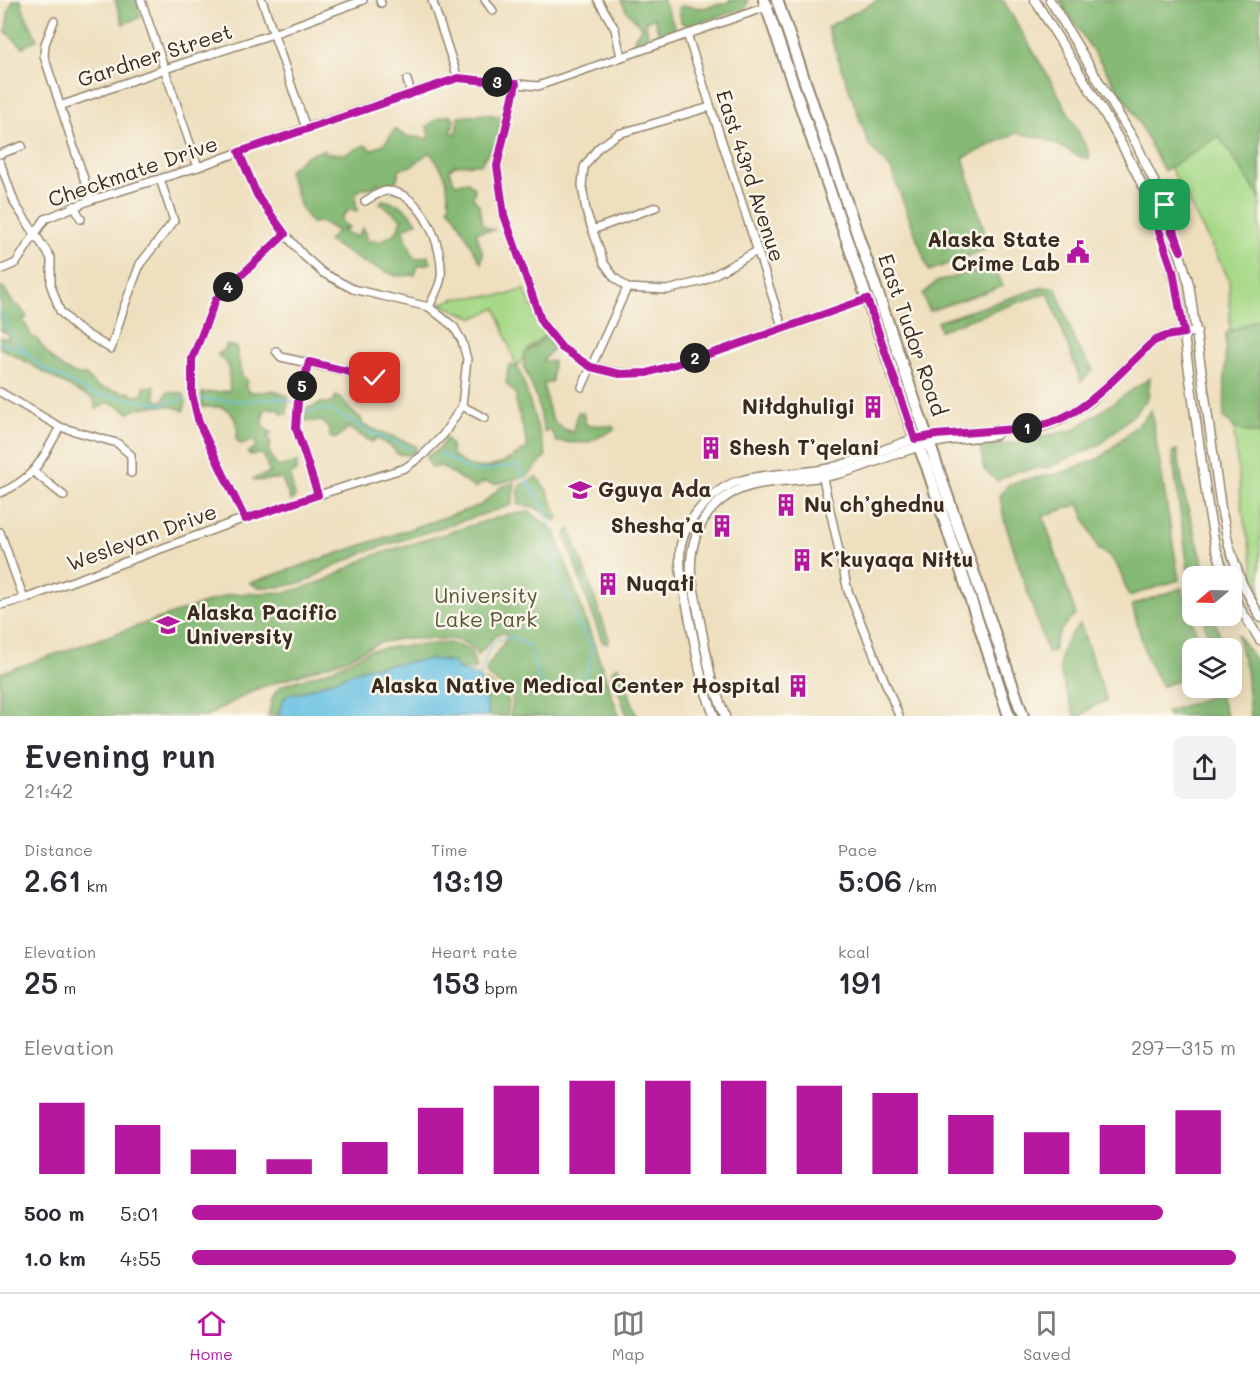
<!DOCTYPE html>
<meta charset="utf-8">
<style>
body{margin:0;font-family:Mali,sans-serif;background:#f2f2f3;color:#2b2b33;height:100vh;display:flex;flex-direction:column;font-size:22px;white-space:nowrap}
*{box-sizing:border-box;margin:0}
p{font-size:20px;color:#7c7c81}
.icon{flex:none;width:33px;height:33px;fill:none;stroke:currentColor;stroke-width:2;stroke-linecap:round;stroke-linejoin:round}
.map{position:relative;height:716px;overflow:hidden}
.drawer{display:flex;flex-direction:column;background:#fff;flex:1}
.drawer>*{flex:none}
.needle{width:39px;rotate:251deg}
.tools{position:absolute;left:1182px;top:566px;display:grid;gap:12px}
.tools a{display:grid;place-items:center;width:60px;height:60px;border-radius:12px;background:#fff;box-shadow:0 3px 15px #0003;font-size:30px}
.pin{position:absolute;display:grid;place-items:center;width:51px;height:51px;color:#fff;margin:-26px;border-radius:12px;box-shadow:0 3px 9px #0006}
.km{position:absolute;width:30px;height:30px;margin:-15px;border-radius:50%;background:#222;color:#fff;font-size:16px;line-height:30px;text-align:center}
.round{display:grid;place-items:center;flex:none;width:63px;height:63px;border-radius:12px;background:#f2f2f3}
.summary{display:flex;align-items:center;justify-content:space-between;height:102px;padding:0 24px}
h1{font-size:33px;font-weight:600;line-height:45px}
.stats{display:grid;grid-template-columns:repeat(3,1fr);gap:9px;height:102px;padding:6px 24px}
.stats div{display:grid;align-content:center}
.stats b{font-size:30px;font-weight:600}
.stats small{font-size:16px;font-weight:400}
.stats p{font-size:16px}
.chart{height:168px;padding:12px 24px}
.chart p{display:flex;justify-content:space-between}
.chart svg{width:100%;height:108px;margin-top:6px;stroke:#b5179e;stroke-width:6}
ul{padding:0 24px;list-style:none;font-size:20px}
li{display:grid;grid-template-columns:96px 72px 1fr;align-items:center;height:45px}
li i{height:15px;border-radius:8px;background:#b5179e}
.tabs{display:flex;justify-content:space-around;align-items:center;height:84px;border-top:2px solid #e1e1e2;background:#fff;font-size:16px;color:#7c7c81}
.tabs a{display:grid;justify-items:center;gap:3px}
.tabs .selected{color:#b5179e}
.map>svg:first-child{display:block}
.green{fill:#a7d988;stroke:#718253;stroke-width:1.5}
.forest{fill:#85b974;stroke:#607249;stroke-width:1.5}
.water{fill:#64bfe2;stroke:#507480;stroke-width:1.5}
.lines{fill:none;stroke-linecap:round;stroke-linejoin:round}
.stream{stroke:#64bfe2;stroke-width:1.5}
.minor-casing{stroke:#94846e;stroke-width:10}
.tertiary-casing{stroke:#94846e;stroke-width:11}
.primary-casing{stroke:#94846e;stroke-width:14}
.minor{stroke:#fff;stroke-width:7}
.tertiary{stroke:#fff;stroke-width:8}
.primary{stroke:#fff;stroke-width:10}
.route-casing{stroke:#fff;stroke-width:12}
.route{stroke:#b5179e;stroke-width:8}
.labels{text-anchor:middle;stroke-width:5;stroke-linejoin:round;paint-order:stroke}
.street-label{font-size:21px;fill:#3b2a1e;stroke:#fbf7ec}
.poi-label{font-size:21px;font-weight:bold;fill:#3b2a1e;stroke:#fbf7ec;text-anchor:start}
.park-label{font-size:21px;fill:#565638;stroke:#fbf7ec}
</style>
<div class="map">
<svg width="1260" height="716" viewBox="0 0 1260 716">
<rect width="100%" height="100%" fill="#fbf7ec"/>
<filter id="ink" filterUnits="userSpaceOnUse"><feTurbulence type="fractalNoise" baseFrequency=".0167" numOctaves="2"/><feDisplacementMap in="SourceGraphic" scale="12" xChannelSelector="R" yChannelSelector="G"/><feConvolveMatrix kernelMatrix="1 2 1 2 8 2 1 2 1" color-interpolation-filters="sRGB"/></filter>
<filter id="wash" filterUnits="userSpaceOnUse"><feTurbulence type="fractalNoise" baseFrequency=".008" numOctaves="4" result="noise"/><feDisplacementMap in="SourceGraphic" scale="24" xChannelSelector="R" yChannelSelector="G"/><feGaussianBlur stdDeviation="1.35" result="paint"/><feColorMatrix in="noise" values="0 0 0 0 0 0 0 0 0 0 0 0 0 0 0 0 0 1.4 0 .05"/><feComposite in="paint" operator="in"/></filter>
<g filter="url(#wash)">
<rect width="100%" height="100%" fill="#eedfbe"/>
<g class="green">
<polygon points="1260,0 1260,601 1255,596 1253,562 1242,510 1232,411 1229,279 1161,150"/>
<polygon points="524,289 545,335 529,348 517,368 496,308 474,318 440,304 457,298 507,295"/>
</g>
<g class="forest">
<polygon points="13,0 21,0 24,12 37,39 23,47 6,32 8,13"/>
<polygon points="115,0 136,0 141,17 123,24"/>
<polygon points="621,0 663,0 676,30 660,38 654,17 645,22 648,33 641,46 634,39 642,27 626,10"/>
<polygon points="729,0 748,0 746,8 689,26 681,22 679,7 686,6 702,8 727,3"/>
<polygon points="878,0 1003,0 1055,88 1090,154 1089,159 1079,156 1044,138 1016,133 963,158 989,248 929,271 891,169 869,145 827,27"/>
<polygon points="1059,0 1260,0 1260,198 1219,136 1164,171 1134,113"/>
<path d="M487 114 503 117 497 143 490 149 481 164 455 165 449 170 455 184 467 181 475 189 473 198 479 205 482 225 494 230 476 232 483 254 481 263 454 214 448 208 450 203C448 196 447 190 447 183 445 171 436 161 429 152L412 166 399 169 397 180 382 187 377 183 375 187 363 188 355 194 357 211 349 210 341 218 342 223 349 227 342 231 357 237 363 228 368 242 375 240 379 242 396 233 402 219 380 203 382 200C401 203 405 208 417 222L403 229 414 259 428 256 431 263 418 266 415 275 396 276 363 262 328 241 337 231 322 222 311 223 302 210 288 171 306 156 323 150 326 153 345 154 365 145 372 150 385 143 395 129 405 136 429 139 427 126 438 118 450 115 454 119 451 133 456 134 458 117Z"/>
<polygon points="994,266 1003,286 929,311 923,295 936,282"/>
<path d="M0 287 4 288 14 305 19 306 27 317 23 320 32 337 37 339C48 356 64 376 86 375 99 394 109 386 124 393L129 392 134 396 142 395 144 387 154 386 156 400 163 401 167 392 183 393 186 403 183 411C173 403 139 405 129 413L118 406 109 402 96 409 94 399C60 385 33 363 0 348V337L9 339 7 334 0 329Z"/>
<polygon points="1043,287 1056,288 1076,345 1093,370 1081,382 1048,292 940,330 937,322"/>
<polygon points="1260,318 1260,434 1238,430 1224,418 1226,333"/>
<path d="M545 337 554 348 544 359V361H553L552 382 543 384C550 408 545 425 573 432L578 412 583 413 586 425 612 426 615 429 587 443 557 442 550 429 544 432 537 399 524 367V354Z"/>
<path d="M226 345 236 347 242 376 248 381 245 385 250 392H265L272 390 288 396 287 414H282L279 409 268 408 264 411 263 423 265 429 272 433 268 434 271 446 268 448 273 460 278 467 297 462 296 471 290 475 295 497 291 501 282 479C274 478 265 481 256 481L253 479 270 473 263 454 251 455 247 453 257 446 254 441 240 444 236 439C240 430 235 411 223 408 218 406 208 408 202 407V393L230 391 228 364 219 357 218 354 225 350Z"/>
<path d="M509 365 516 366 523 380 546 455 528 476 494 484 484 482 475 488 441 466 432 468 426 457 440 448 446 438 451 445 452 455C480 479 502 465 528 447L516 403V394L506 383Z"/>
<polygon points="1150,378 1148,398 1133,415 1099,445 1049,467 1016,471 997,481 984,469 980,447 1007,444 1073,430"/>
<path d="M336 396C349 402 346 411 361 418L363 425 416 446V450L411 455 397 454 393 448 377 438 372 442 347 427 344 433 334 439 330 437 329 429 322 421H305L306 409 322 403H332Z"/>
<path d="M1151 410 1179 580 1129 596C1121 576 1119 558 1098 549L1079 504 1043 516 1076 615C1063 624 1055 635 1054 651L1047 652 1004 519 1000 496 1008 485 1019 481 1061 473 1100 458 1143 420Z"/>
<polygon points="1177,450 1185,498 1202,559 1203,574 1189,576 1172,453"/>
<path d="M537 477 548 492 558 517 556 521C542 511 535 505 518 505L519 486Z"/>
<polygon points="515,482 512,505 365,552 326,570 305,582 280,587 257,587 250,583 481,505 501,487"/>
<polygon points="530,512 555,532 619,716 510,716 513,703 511,693 486,674 487,667 508,637 505,633 497,634 477,656 474,649 465,643 451,639 401,639 378,643 346,659 256,689 207,716 0,716 0,673 231,594 288,592 303,588 326,580 369,557 509,514"/>
<polygon points="570,529 609,639 607,643 603,643 600,636 565,536"/>
<polygon points="1182,588 1201,648 1192,648 1192,676 1162,686 1147,659 1132,605"/>
<polygon points="1204,615 1213,615 1222,642 1214,644 1205,626"/>
<path d="M1080 624 1107 701 1093 706 1081 716H1075C1062 677 1047 657 1080 624Z"/>
<polygon points="1237,634 1260,666 1260,716 1250,716 1246,670"/>
<polygon points="450,643 471,650 476,670 457,669 445,660 386,665 366,668 300,693 287,695 283,700 278,716 268,716 272,698 277,690 284,685 333,669 371,650 402,646"/>
<polygon points="617,666 622,673 637,716 627,716 612,671"/>
<polygon points="486,680 499,692 505,695 509,702 507,716 489,716 483,687"/>
<polygon points="1219,694 1227,716 1168,716 1166,712"/>
</g>
<polygon class="water" points="433,659 454,663 457,669 480,677 489,716 278,716 283,700 287,695 300,693 366,668"/>
<g class="lines">
<g class="stream">
<polyline points="0,311 14,339 39,366 93,394 161,404 187,399"/>
<polyline points="0,342 27,353"/>
<polyline points="199,399 243,401 277,398 293,402"/>
<polyline points="303,412 328,409 377,435 411,449"/>
<path d="M439 453 473 472 517 465 547 512 550 529 546 542 577 622 592 646 591 660 584 677 569 687 558 691 545 688 538 676 529 647 513 637C488 636 485 658 480 677"/>
</g>
</g>
</g>
<g filter="url(#ink)">
<g class="lines">
<g class="minor-casing">
<g id="minor">
<polyline points="141,0 198,167"/>
<polyline points="262,0 306,128"/>
<polyline points="380,0 381,3"/>
<polyline points="432,0 458,78"/>
<polyline points="485,0 493,11"/>
<polyline points="598,0 615,29 621,57"/>
<polyline points="54,21 45,44 44,56 91,200"/>
<polyline points="687,34 783,329"/>
<polyline points="407,80 411,93"/>
<polyline points="516,84 497,166 504,215 542,323 562,348 591,367 620,373 647,373 722,350 869,298"/>
<polyline points="60,106 165,69 273,34 363,0"/>
<polyline points="710,107 618,134 598,148 584,167 582,185 586,211 604,263 614,277 627,288 667,290 703,281 757,251"/>
<polyline points="0,154 22,146"/>
<polyline points="0,162 15,204 51,258 51,286 60,311 75,327 111,349 123,310 140,264 174,221 160,179"/>
<path d="M365 201C371 198 379 192 386 191 421 190 444 247 441 277 440 286 433 298 429 307"/>
<polyline points="74,206 81,219"/>
<polyline points="592,230 656,207"/>
<polyline points="0,270 16,263 45,219 91,200 198,167 306,128 458,78 538,86 769,6"/>
<polyline points="276,351 281,357 375,378"/>
<polyline points="309,362 298,401 296,428 318,495"/>
<polyline points="582,387 627,288"/>
<polyline points="0,392 60,427 117,443 131,455 131,473"/>
<polyline points="462,406 485,418"/>
<polyline points="34,472 64,496"/>
<polyline points="822,474 848,591 899,716"/>
<path d="M0 493C36 478 42 459 60 427"/>
<polyline points="245,518 199,423 192,394 192,359 216,299 285,234"/>
<polyline points="0,532 24,599"/>
<polyline points="0,605 24,599 245,518 405,468 423,455 443,435 462,406 467,359 462,341 454,327 429,307 353,289 323,273 304,256 285,234 257,195 239,152"/>
</g>
</g>
<g class="tertiary-casing">
<g id="tertiary">
<path d="M1035 0C1072 62 1113 122 1143 187 1160 223 1172 262 1179 301L1209 513 1215 545 1225 576"/>
<polyline points="1050,0 1137,145 1165,205 1189,284 1221,508 1229,546 1242,583 1260,617"/>
<polyline points="1232,590 1238,605 1260,640"/>
<path d="M714 716 702 681 681 576C680 565 679 554 681 544 687 517 716 486 743 480 773 472 805 475 834 467 866 459 895 443 926 436L1029 428 1044 426 1060 420 1090 402 1154 341 1166 336 1197 331"/>
<path d="M725 716 711 678 691 575C689 543 700 514 727 496 757 476 804 483 838 474 869 466 898 451 929 444 950 439 974 438 996 435"/>
</g>
</g>
<g class="primary-casing">
<g id="primary">
<polyline points="764,0 913,432 927,467 1009,716"/>
<polyline points="777,0 1023,716"/>
</g>
</g>
<use href="#minor" class="minor"/>
<use href="#tertiary" class="tertiary"/>
<use href="#primary" class="primary"/>
</g>
</g>
<g class="lines" filter="url(#ink)">
<g class="route-casing">
<path id="route" d="M375 378 309 362 298 401 296 428 318 495 245 519 199 423 192 394V359L216 299 285 234 257 195 239 152 458 78 516 84 497 166 504 215 542 323 562 348 591 367 620 374 647 373 722 350 867 299 915 439 936 435 1029 428C1085 420 1114 376 1154 341L1166 336 1184 333 1173 271 1148 199 1159 203 1181 251 1165 205"/>
</g>
<use href="#route" class="route"/>
</g>
<defs>
<g id="civic-bare" transform="scale(1.8)"><path d="M-.6-6.5H3V-4.5H.6V-3L4-1V1h2V6H-6V1h2V-1L-.6-3ZM-1.2 2.5V6h2.4V2.5Z" fill="#b5179e" stroke="#fbf7ec" stroke-width="2.5" paint-order="stroke"/></g>
<g id="building-bare" transform="scale(1.8)"><path d="M-4-6H4V6H1V3H-1V6H-4ZM-2.5-4.3h1.7v1.8h-1.7ZM.8-4.3h1.7v1.8H.8ZM-2.5-1h1.7V.8h-1.7ZM.8-1h1.7V.8H.8Z" fill="#b5179e" stroke="#fbf7ec" stroke-width="2.5" paint-order="stroke"/></g>
<g id="school-bare" transform="scale(1.8)"><path d="M0-5L7-2L0 1L-7-2ZM-4 1L0 2.5L4 1V4Q0 6-4 4Z" fill="#b5179e" stroke="#fbf7ec" stroke-width="2.5" paint-order="stroke"/></g>
<g id="university-bare" transform="scale(1.8)"><path d="M0-5L7-2L0 1L-7-2ZM-4 1L0 2.5L4 1V4Q0 6-4 4Z" fill="#b5179e" stroke="#fbf7ec" stroke-width="2.5" paint-order="stroke"/></g>
</defs>
<g fill-rule="evenodd">
<use href="#civic-bare" x="1078" y="252"/>
<use href="#building-bare" x="873" y="407"/>
<use href="#building-bare" x="711" y="448"/>
<use href="#school-bare" x="580" y="490"/>
<use href="#building-bare" x="786" y="505"/>
<use href="#building-bare" x="722" y="526"/>
<use href="#building-bare" x="802" y="560"/>
<use href="#building-bare" x="608" y="584"/>
<use href="#university-bare" x="168" y="625"/>
<use href="#building-bare" x="798" y="686"/>
</g>
<g class="labels">
<g class="street-label">
<text transform="translate(155 56) rotate(-18)" y="7">Gardner Street</text>
<text transform="translate(133 172) rotate(-19)" y="7">Checkmate Drive</text>
<text transform="translate(750 176) rotate(72)" y="7">East 43rd Avenue</text>
<text transform="translate(912 335) rotate(71)" y="7">East Tudor Road</text>
<text transform="translate(142 538) rotate(-20)" y="7">Wesleyan Drive</text>
</g>
<g class="poi-label">
<text x="1060" y="247" text-anchor="end">Alaska State<tspan x="1060" dy="24">Crime Lab</tspan></text>
<text x="855" y="414" text-anchor="end">Niłdghuligi</text>
<text x="729" y="455">Shesh T’qelani</text>
<text x="598" y="497">Gguya Ada</text>
<text x="804" y="512">Nu ch’ghednu</text>
<text x="704" y="533" text-anchor="end">Sheshq’a</text>
<text x="820" y="567">K’kuyaqa Niłtu</text>
<text x="626" y="591">Nuqałi</text>
<text x="186" y="620">Alaska Pacific<tspan x="186" dy="24">University</tspan></text>
<text x="780" y="693" text-anchor="end">Alaska Native Medical Center Hospital</text>
</g>
<g class="park-label">
<text x="486" y="603">University<tspan x="486" dy="24">Lake Park</tspan></text>
</g>
</g>
</svg>
<div class="tools">
<a><svg class="needle" viewBox="-14 -14 28 28"><path d="M0-13l5 13h-10z" fill="#e53935"/><path d="M0 13l5-13h-10z" fill="#7c7c81"/></svg></a>
<a><svg class="icon" aria-label="layers" viewBox="0 0 24 24"><path d="M12 4l9 5-9 5-9-5zM3 14l9 5 9-5"/></svg></a>
</div>
<div class="pin" style="left:1165px;top:205px;background:#1e9e55"><svg class="icon" aria-label="arrive" viewBox="0 0 24 24"><path d="M6 21V4h12l-3 4 3 4H6"/></svg></div>
<div class="pin" style="left:375px;top:378px;background:#d93025"><svg class="icon" aria-label="check" viewBox="0 0 24 24"><path d="M5 12l5 5 9-10"/></svg></div>
<b class="km" style="left:1027px;top:428px">1</b>
<b class="km" style="left:695px;top:358px">2</b>
<b class="km" style="left:497px;top:82px">3</b>
<b class="km" style="left:228px;top:287px">4</b>
<b class="km" style="left:302px;top:386px">5</b>
</div>
<section class="drawer">
<div class="summary"><div><h1>Evening run</h1><p>21:42</p></div><a class="round"><svg class="icon" aria-label="share" viewBox="0 0 24 24"><path d="M12 15V3M7 8l5-5 5 5M5 13v7h14v-7"/></svg></a></div>
<div class="stats">
<div><p>Distance</p><b>2.61<small> km</small></b></div>
<div><p>Time</p><b>13:19</b></div>
<div><p>Pace</p><b>5:06<small> /km</small></b></div>
</div>
<div class="stats">
<div><p>Elevation</p><b>25<small> m</small></b></div>
<div><p>Heart rate</p><b>153<small> bpm</small></b></div>
<div><p>kcal</p><b>191</b></div>
</div>
<div class="chart"><p><span>Elevation</span>297–315 m</p>
<svg viewBox="0 0 160 44" preserveAspectRatio="none"><path d="M5 44V15M15 44V24M25 44V34M35 44V38M45 44V31M55 44V17M65 44V8M75 44V6M85 44V6M95 44V6M105 44V8M115 44V11M125 44V20M135 44V27M145 44V24M155 44V18"/></svg>
</div>
<ul>
<li><b>500 m</b>5:01<i style="width:93%"></i></li>
<li><b>1.0 km</b>4:55<i style="width:100%"></i></li>
</ul>
</section>
<nav class="tabs">
<a class="selected"><svg class="icon" aria-label="home" viewBox="0 0 24 24"><path d="M3 11l9-7 9 7M6 9v11h12V9"/></svg>Home</a>
<a><svg class="icon" aria-label="map" viewBox="0 0 24 24"><path d="M3 6l6-2 6 2 6-2v14l-6 2-6-2-6 2zM9 4v14M15 6v14"/></svg>Map</a>
<a><svg class="icon" aria-label="saved" viewBox="0 0 24 24"><path d="M7 4h10v16l-5-4-5 4z"/></svg>Saved</a>
</nav>
